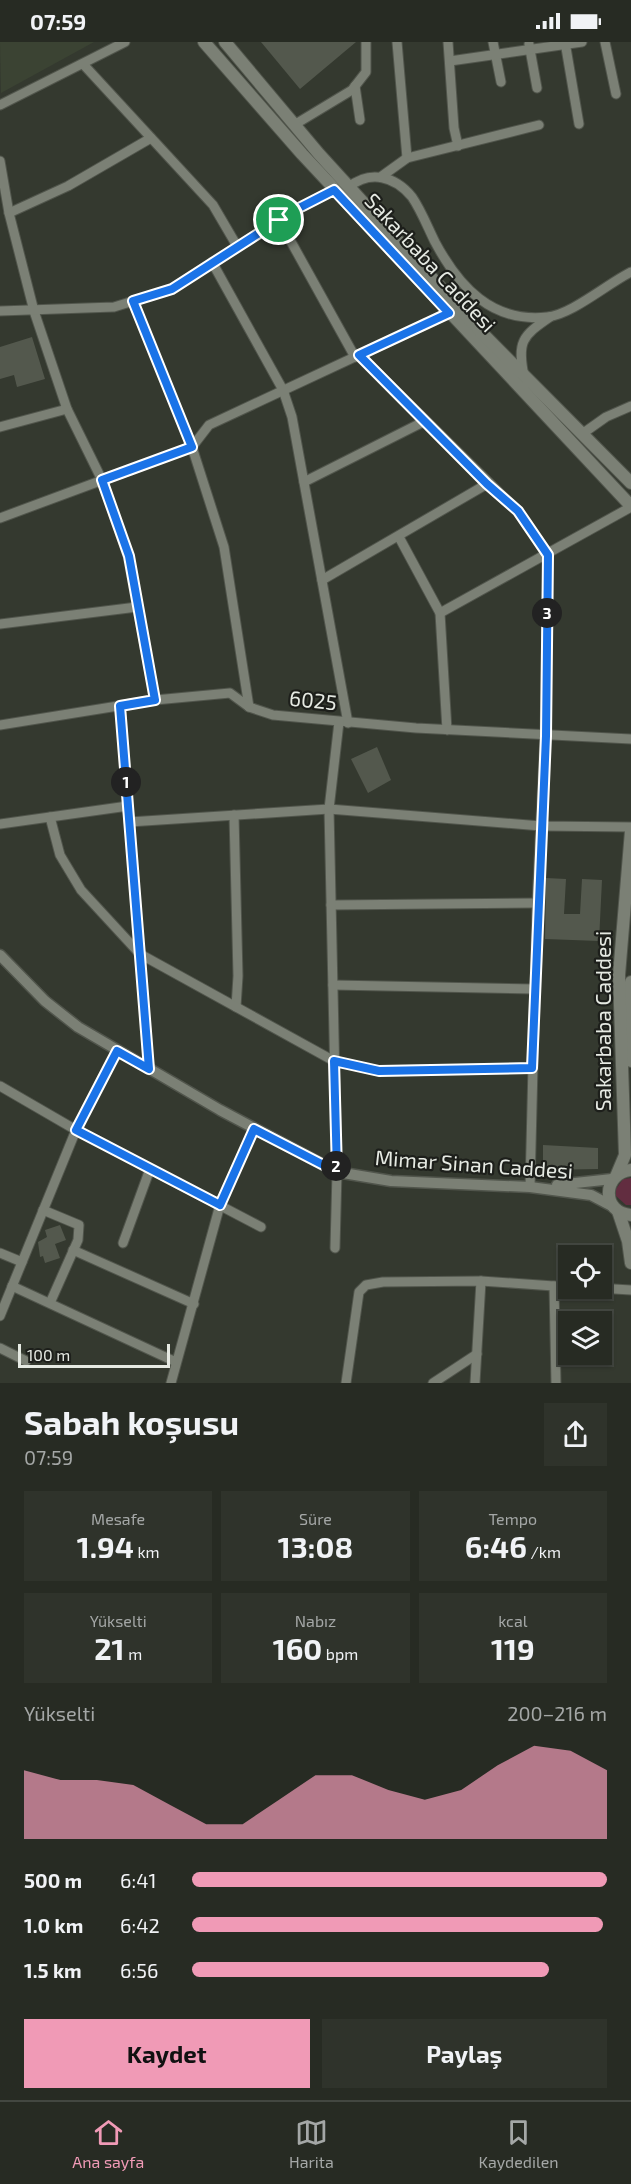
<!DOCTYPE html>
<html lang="tr">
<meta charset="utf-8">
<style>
body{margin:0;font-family:"Exo 2",sans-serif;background:#2f332b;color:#f1f3f6;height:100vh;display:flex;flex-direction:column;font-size:22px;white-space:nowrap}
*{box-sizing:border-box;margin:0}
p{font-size:20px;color:#a4a7a6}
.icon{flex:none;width:33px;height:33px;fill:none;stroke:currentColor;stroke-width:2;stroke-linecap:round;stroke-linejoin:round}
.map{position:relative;height:1341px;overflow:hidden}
.drawer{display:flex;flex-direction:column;background:#272b23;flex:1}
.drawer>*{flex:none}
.buttons{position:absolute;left:558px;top:1203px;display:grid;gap:12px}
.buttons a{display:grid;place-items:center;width:54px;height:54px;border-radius:0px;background:#272b23;box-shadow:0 2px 4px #0004,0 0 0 2px #434741;font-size:30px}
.scale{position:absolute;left:18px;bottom:15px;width:152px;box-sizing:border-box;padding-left:6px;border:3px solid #e6eae3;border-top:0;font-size:16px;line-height:21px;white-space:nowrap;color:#e6eae3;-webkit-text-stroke:4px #1d1f1b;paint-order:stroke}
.pin{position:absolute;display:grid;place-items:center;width:51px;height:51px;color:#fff;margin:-26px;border:3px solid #fff;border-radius:50%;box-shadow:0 2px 6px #0007}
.km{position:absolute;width:30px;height:30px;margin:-15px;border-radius:50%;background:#222;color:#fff;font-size:16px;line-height:30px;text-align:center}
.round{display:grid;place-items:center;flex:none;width:63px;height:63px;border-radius:0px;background:#2f332b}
.summary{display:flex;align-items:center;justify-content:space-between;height:102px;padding:0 24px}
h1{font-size:33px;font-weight:700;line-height:45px}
.metrics{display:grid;grid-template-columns:repeat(3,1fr);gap:9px;height:102px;padding:6px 24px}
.metrics div{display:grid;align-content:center;border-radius:0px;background:#2f332b;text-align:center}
.metrics b{font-size:30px;font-weight:700}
.metrics small{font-size:16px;font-weight:400}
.metrics p{font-size:16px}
.chart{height:168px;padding:12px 24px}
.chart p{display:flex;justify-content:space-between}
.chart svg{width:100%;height:108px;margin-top:6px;fill:#f09ab6;opacity:.7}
.action{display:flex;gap:12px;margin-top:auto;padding:12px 24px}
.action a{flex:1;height:69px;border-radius:0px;background:#f09ab6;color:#111;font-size:24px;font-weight:700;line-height:69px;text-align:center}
.action a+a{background:#2f332b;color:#f1f3f6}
ul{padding:0 24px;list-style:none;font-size:20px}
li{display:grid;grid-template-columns:96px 72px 1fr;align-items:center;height:45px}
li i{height:15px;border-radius:8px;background:#f09ab6}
.status{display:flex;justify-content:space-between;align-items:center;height:42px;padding:0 30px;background:#272b23;direction:ltr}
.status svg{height:16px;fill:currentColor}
.tabs{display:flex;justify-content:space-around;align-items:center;height:84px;border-top:2px solid #434741;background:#272b23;font-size:16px;color:#a4a7a6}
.tabs a{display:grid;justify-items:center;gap:3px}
.tabs .current{color:#f09ab6}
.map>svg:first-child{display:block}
.built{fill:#3b4333}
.green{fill:#622d40}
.building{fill:#53584d}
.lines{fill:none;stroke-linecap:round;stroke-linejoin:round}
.minor-casing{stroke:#51554c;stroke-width:11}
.tertiary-casing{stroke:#51554c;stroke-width:13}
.secondary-casing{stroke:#51554c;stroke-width:14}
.minor{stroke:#7b8075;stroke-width:9}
.tertiary{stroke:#7b8075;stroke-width:10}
.secondary{stroke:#7b8075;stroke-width:12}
.route-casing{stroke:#fff;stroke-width:12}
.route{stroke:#1a73e8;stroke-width:8}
.labels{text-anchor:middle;stroke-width:4.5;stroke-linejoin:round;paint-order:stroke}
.street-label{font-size:21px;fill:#e6eae3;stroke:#1d1f1b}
</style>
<div class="status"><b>07:59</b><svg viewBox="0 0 49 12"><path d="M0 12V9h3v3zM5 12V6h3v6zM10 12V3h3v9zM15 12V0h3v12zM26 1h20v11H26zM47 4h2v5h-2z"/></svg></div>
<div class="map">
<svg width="631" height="1341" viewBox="0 0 631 1341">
<rect width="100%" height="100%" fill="#34392f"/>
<polygon class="built" points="0,0 94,0 1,51"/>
<polygon class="green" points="631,1136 631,1163 626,1163 616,1154 616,1147 623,1137"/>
<g class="building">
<polygon points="261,0 356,0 300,47"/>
<polygon points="32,295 45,337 17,345 14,333 0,337 0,305"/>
<polygon points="377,705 391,738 368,751 351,717"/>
<polygon points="546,836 566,837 564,872 580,872 582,837 602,838 599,899 545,897"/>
<polygon points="543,1103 598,1106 598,1127 543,1128"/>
<polygon points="60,1183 66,1198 55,1202 60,1216 45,1221 43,1214 40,1215 38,1200 47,1195 45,1188"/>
</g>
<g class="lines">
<g class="minor-casing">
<g id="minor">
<polyline points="397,0 407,116"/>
<polyline points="448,0 454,86 458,104"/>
<polyline points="493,0 501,40"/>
<polyline points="565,0 579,82"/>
<polyline points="605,0 616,52"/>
<polyline points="529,2 537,46"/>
<polyline points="450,19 582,0"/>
<polyline points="83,22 213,163 237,204"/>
<polyline points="355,44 360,78"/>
<polyline points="0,63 125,0"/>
<polyline points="294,83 352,48 366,30 366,0"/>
<polyline points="0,119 9,171 34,269 67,367 102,438 128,514 155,658"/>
<polyline points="382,134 407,116 539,83"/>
<path d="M349 145C370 128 395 134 412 155 421 168 428 186 435 200 459 245 492 281 547 275 571 273 607 242 631 230"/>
<polyline points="9,171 68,144 151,96"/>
<polyline points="279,178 355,315"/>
<polyline points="212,220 283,348 292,375 348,681"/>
<polyline points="133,259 192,405 224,505 249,665"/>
<polyline points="0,269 114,265 172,247 295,168 334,148"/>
<polyline points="359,313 518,469 548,513 545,694 537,861 530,1145"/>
<path d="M524 334C517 300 522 294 550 275"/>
<polyline points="0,385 67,367"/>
<polyline points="582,392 606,375 631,364"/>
<polyline points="304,440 425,379"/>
<polyline points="0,476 192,405 209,383 449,271"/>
<polyline points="399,495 440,571 447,688"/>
<polyline points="322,538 487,442"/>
<polyline points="440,571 631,465"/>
<polyline points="0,582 137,565"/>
<polyline points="120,664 149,1027"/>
<polyline points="0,683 155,658 230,651 249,665 273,673 416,686 631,697"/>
<polyline points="234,773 238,934 236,965"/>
<polyline points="50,775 60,813 81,848 140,912 334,1019 379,1029 532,1026"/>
<polyline points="129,780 329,767 541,784 631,785"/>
<polyline points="0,782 128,764"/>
<polyline points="331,863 537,861"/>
<polyline points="333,943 534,947"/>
<polyline points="0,1044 76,1088 261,1185"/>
<polyline points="43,1168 79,1183 78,1198 50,1261"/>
<polyline points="123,1201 150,1127"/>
<polyline points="335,1206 337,1130 329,767 339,680"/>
<polyline points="73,1208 194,1262"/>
<polyline points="0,1211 22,1220"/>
<polyline points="12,1244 176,1320"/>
<polyline points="554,1244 556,1341"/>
<polyline points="598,1246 631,1248"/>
<polyline points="0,1274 76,1088 117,1009"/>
<polyline points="0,1306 26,1319"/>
<polyline points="171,1341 220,1163 254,1087"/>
<polyline points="346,1341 359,1250 366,1243 383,1240 481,1239 568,1245"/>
<polyline points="433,1341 477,1312"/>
<polyline points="475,1341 481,1239"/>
</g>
</g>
<g class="tertiary-casing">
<g id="tertiary">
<polyline points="0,913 45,959 78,985 220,1068 337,1130 391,1139 530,1145 591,1153 612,1164"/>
<polyline points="557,1143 612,1137"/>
</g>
</g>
<g class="secondary-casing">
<g id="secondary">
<polyline points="204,0 302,112 631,464"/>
<polyline points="225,0 319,112 483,292 631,441"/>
<polyline points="631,940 631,1019"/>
<path d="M631 1128C602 1131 601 1171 631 1173"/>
<polyline points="617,1132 625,1113 619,933 631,789"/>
<polyline points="618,1169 628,1199 631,1221"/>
</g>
</g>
<use href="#minor" class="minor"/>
<use href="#tertiary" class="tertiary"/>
<use href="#secondary" class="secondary"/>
</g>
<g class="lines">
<g class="route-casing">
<polygon id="route" points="334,148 449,271 359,313 487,442 518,469 548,513 546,694 532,1026 379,1029 334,1019 337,1130 254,1087 220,1163 76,1088 117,1009 149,1027 120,664 155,658 129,514 102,438 192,405 133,259 172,247 295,168"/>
</g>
<use href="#route" class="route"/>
</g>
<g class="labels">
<g class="street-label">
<text transform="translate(430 221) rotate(47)" y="7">Sakarbaba Caddesi</text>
<text transform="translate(313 659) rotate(6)" y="7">6025</text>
<text transform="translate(604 979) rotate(-90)" y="7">Sakarbaba Caddesi</text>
<text transform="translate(474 1123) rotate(4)" y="7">Mimar Sinan Caddesi</text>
</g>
</g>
</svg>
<div class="buttons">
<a><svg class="icon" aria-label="locate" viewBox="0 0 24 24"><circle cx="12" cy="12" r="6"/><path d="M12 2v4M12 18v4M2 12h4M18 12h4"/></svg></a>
<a><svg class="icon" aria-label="layers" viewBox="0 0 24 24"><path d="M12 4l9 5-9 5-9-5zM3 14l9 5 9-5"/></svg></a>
</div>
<div class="scale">100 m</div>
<div class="pin" style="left:279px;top:178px;background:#1e9e55"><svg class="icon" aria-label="arrive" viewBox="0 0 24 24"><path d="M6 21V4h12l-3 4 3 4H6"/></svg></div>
<b class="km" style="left:126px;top:740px">1</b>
<b class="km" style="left:336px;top:1124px">2</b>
<b class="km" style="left:547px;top:571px">3</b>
</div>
<section class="drawer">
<div class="summary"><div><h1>Sabah koşusu</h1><p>07:59</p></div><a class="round"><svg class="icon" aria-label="share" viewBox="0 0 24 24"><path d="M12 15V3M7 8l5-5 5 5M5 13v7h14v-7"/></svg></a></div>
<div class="metrics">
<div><p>Mesafe</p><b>1.94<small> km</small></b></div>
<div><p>Süre</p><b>13:08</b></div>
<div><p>Tempo</p><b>6:46<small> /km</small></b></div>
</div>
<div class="metrics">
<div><p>Yükselti</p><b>21<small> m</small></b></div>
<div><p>Nabız</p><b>160<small> bpm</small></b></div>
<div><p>kcal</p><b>119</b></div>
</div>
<div class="chart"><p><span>Yükselti</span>200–216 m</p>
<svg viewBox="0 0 160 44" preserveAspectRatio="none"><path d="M0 44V16L10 20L20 20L30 22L40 30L50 38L60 38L70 28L80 18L90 18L100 24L110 28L120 24L130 14L140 6L150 8L160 16V44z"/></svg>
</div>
<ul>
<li><b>500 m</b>6:41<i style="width:100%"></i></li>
<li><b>1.0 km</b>6:42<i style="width:99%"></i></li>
<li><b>1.5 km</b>6:56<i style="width:86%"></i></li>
</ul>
<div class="action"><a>Kaydet</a><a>Paylaş</a></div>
</section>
<nav class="tabs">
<a class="current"><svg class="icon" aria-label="home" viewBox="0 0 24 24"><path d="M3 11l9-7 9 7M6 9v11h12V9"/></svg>Ana sayfa</a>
<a><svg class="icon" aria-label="map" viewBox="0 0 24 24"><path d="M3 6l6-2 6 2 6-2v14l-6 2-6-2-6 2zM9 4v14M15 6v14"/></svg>Harita</a>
<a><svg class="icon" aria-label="saved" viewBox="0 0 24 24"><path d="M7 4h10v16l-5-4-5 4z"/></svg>Kaydedilen</a>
</nav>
